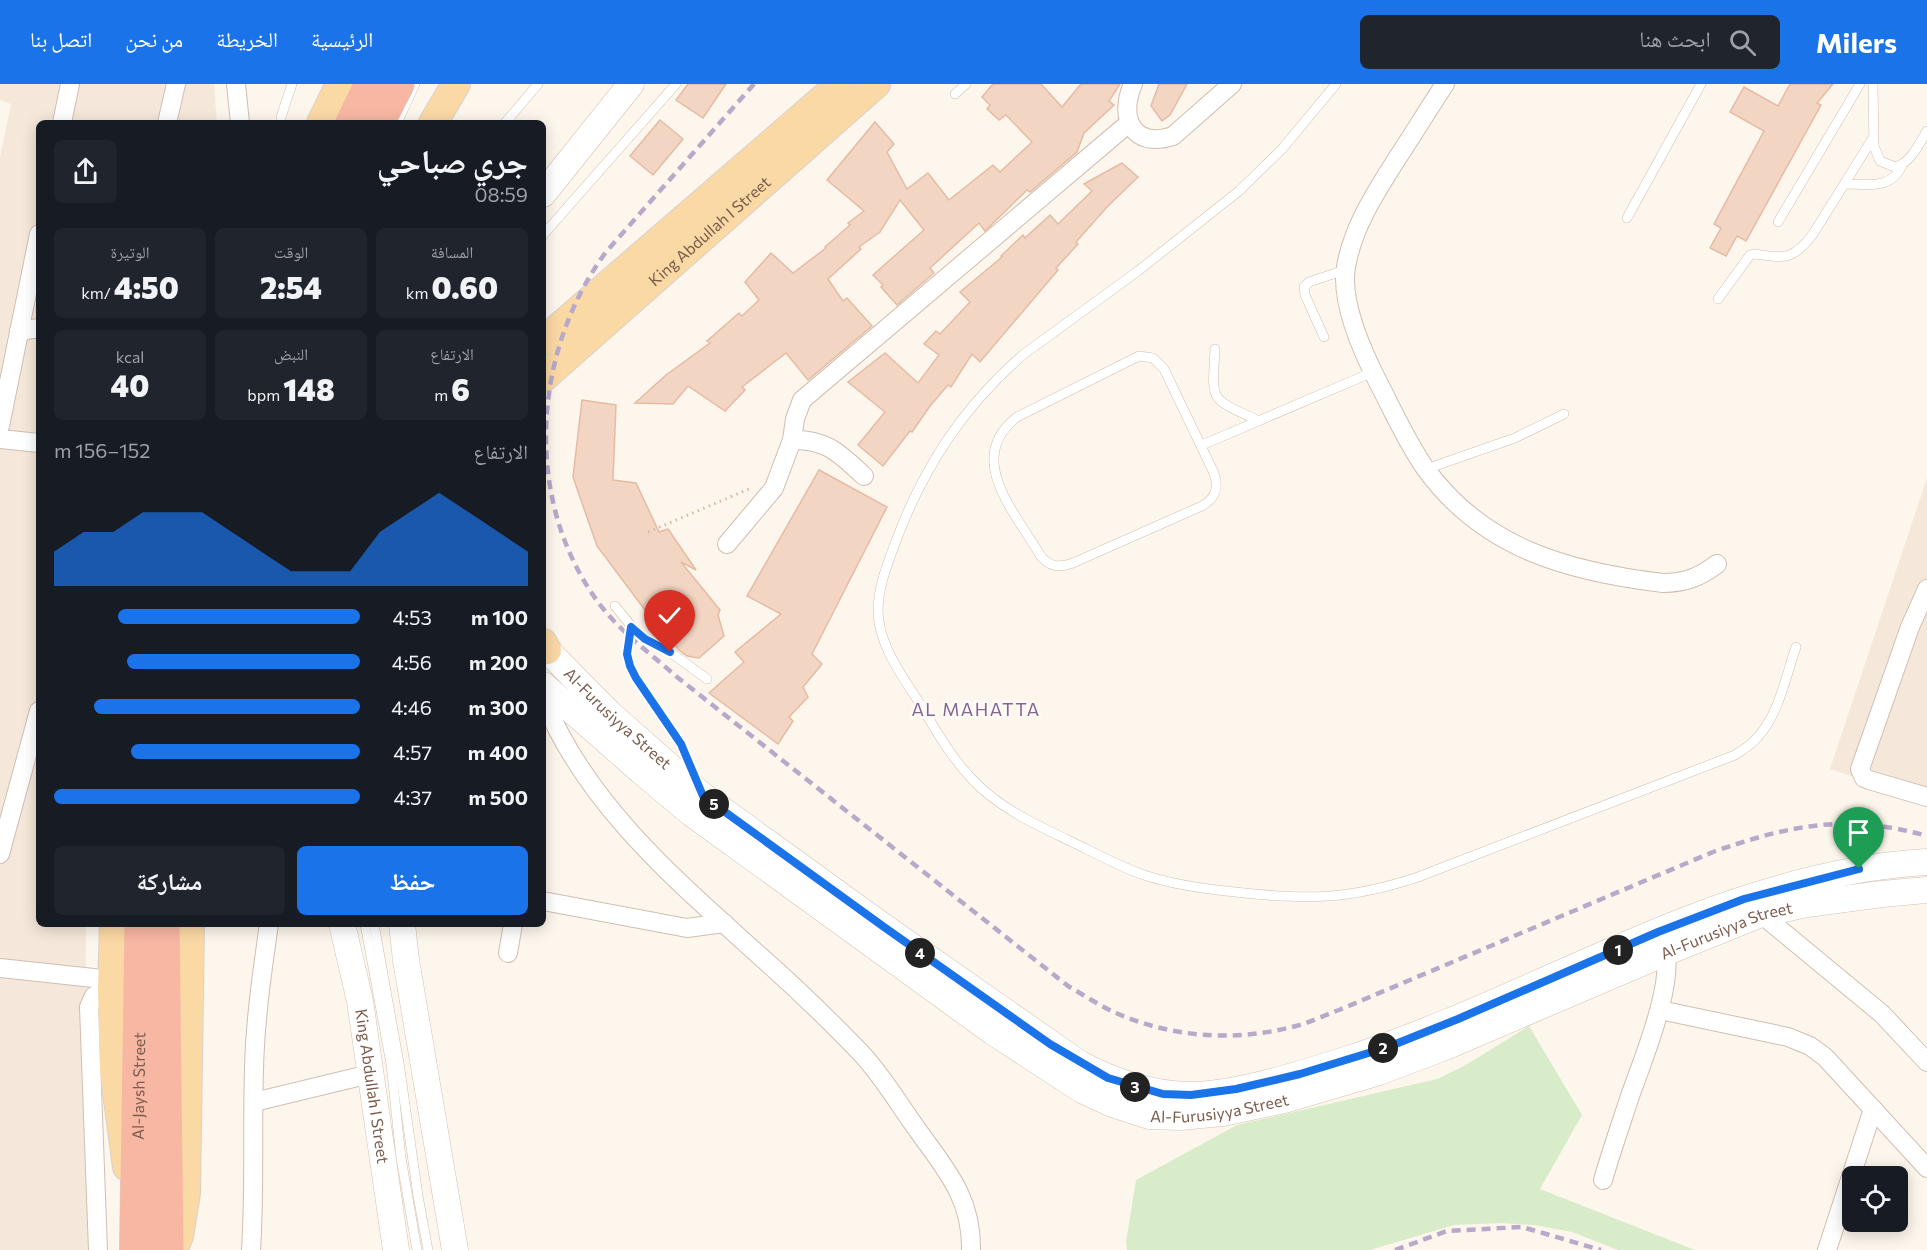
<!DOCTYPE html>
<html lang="ar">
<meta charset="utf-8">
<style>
body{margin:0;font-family:Commissioner,"Noto Naskh Arabic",sans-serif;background:#20242c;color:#f1f3f6;direction:rtl;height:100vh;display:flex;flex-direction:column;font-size:22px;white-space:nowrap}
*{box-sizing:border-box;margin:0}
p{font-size:20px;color:#9ea1a6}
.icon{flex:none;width:33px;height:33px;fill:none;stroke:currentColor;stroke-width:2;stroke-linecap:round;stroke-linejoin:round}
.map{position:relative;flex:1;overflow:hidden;direction:ltr}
.side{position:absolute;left:36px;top:36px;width:510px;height:807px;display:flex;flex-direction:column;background:#171b24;border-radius:9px;box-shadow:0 3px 15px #0003;direction:rtl}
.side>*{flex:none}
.controls{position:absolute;left:1842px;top:1082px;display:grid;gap:12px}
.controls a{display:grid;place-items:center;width:66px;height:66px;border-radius:9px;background:#171b24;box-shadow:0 3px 15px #0003;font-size:30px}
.pin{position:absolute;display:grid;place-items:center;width:51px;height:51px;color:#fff;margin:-62px -26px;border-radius:50% 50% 50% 0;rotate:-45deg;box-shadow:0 0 6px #0007}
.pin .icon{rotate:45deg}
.km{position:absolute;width:30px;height:30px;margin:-15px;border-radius:50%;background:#222;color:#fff;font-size:16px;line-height:30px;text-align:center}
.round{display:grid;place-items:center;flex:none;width:63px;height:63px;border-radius:9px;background:#20242c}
.summary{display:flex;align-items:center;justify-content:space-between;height:102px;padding:0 18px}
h1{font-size:33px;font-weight:800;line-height:45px}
.metrics{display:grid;grid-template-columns:repeat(3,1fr);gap:9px;height:102px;padding:6px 18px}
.metrics div{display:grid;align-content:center;border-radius:9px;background:#20242c;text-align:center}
.metrics b{font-size:30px;font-weight:800}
.metrics small{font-size:16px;font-weight:400}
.metrics p{font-size:16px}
.chart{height:168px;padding:12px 18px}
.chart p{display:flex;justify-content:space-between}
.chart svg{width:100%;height:108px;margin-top:6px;fill:#1a73e8;opacity:.7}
.action{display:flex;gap:12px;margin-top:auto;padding:12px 18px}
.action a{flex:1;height:69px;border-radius:9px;background:#1a73e8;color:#fff;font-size:24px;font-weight:800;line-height:69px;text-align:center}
.action a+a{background:#20242c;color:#f1f3f6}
ul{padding:0 18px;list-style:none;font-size:20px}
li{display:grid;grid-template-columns:96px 72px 1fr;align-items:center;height:45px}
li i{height:15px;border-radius:8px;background:#1a73e8}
header{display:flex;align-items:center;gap:36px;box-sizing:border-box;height:84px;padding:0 30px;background:#1a73e8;color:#fff}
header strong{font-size:28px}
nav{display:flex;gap:33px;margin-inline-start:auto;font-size:21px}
.search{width:420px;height:54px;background:#20242c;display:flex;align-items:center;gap:15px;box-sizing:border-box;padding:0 21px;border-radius:9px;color:#9ea1a6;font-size:22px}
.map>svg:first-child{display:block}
.residential{fill:#f5e8da}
.green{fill:#d8ecc9}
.building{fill:#f3d5c3;stroke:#e6bba3;stroke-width:1.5}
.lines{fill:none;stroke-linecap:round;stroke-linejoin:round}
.lane-casing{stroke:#d1beb0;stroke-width:10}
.street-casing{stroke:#d1beb0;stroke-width:20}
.secondary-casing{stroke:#d6c0b0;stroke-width:27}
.primary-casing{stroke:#dad1cd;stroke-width:30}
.highway-casing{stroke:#dad1cd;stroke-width:34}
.path{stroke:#d9b8a5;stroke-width:3;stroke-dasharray:1.5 4.5;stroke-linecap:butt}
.lane{stroke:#fff;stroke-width:9}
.street{stroke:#fff;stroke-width:18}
.secondary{stroke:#fff;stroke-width:26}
.primary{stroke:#fbd9a5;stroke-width:28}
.highway{stroke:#f7b7a3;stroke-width:33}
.rail{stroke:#b9a8c9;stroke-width:4.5;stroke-dasharray:9 6;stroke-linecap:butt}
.route-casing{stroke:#fff;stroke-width:12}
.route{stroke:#1a73e8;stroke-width:8}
.labels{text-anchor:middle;stroke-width:6;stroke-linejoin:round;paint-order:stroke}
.street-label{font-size:16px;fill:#7a5c4d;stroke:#fffaf3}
.neighbourhood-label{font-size:18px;letter-spacing:1.5px;fill:#846695;stroke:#fffaf3}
</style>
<header>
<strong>Milers</strong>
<div class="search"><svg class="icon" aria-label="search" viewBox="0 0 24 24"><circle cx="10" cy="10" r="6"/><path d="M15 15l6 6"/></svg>ابحث هنا</div>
<nav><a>الرئيسية</a><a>الخريطة</a><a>من نحن</a><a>اتصل بنا</a></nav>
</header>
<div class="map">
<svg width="1927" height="1166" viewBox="0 0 1927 1166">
<rect width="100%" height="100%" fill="#fdf6ec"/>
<g class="residential">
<polygon points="0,0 214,0 217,39 39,39 39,840 86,840 85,1029 90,1166 0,1166 0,74 11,20 0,16"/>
<polygon points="1927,394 1927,717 1830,685"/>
</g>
<polygon class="green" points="1529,942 1582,1031 1540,1105 1695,1166 1618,1166 1572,1148 1534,1141 1501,1139 1454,1141 1370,1166 1127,1166 1126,1158 1136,1096 1237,1041 1437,995 1464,982"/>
<g class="building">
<polygon points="688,0 726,0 703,34 676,16"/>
<polygon points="993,0 1041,0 1062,23 1081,0 1120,0 1109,17 1114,21 1084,49 1077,68 1030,108 1027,106 985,147 979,139 930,184 934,189 897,221 881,203 883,201 873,191 924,146 900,116 880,148 859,163 861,165 828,195 843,217 847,214 872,242 808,296 786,269 742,303 745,306 725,327 688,302 673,320 635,319 666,291 710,259 707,257 739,229 742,232 759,216 745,198 771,169 793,189 826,164 825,163 850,141 848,139 864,127 827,96 875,38 894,60 887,68 907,105 928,89 949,116 993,81 1000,88 1032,58 1006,31 999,36 987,25 990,21 982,13"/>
<polygon points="1159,0 1187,0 1170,31 1162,37 1151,22"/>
<polygon points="1790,0 1833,0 1817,19 1821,21 1746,157 1737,152 1726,172 1710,164 1721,144 1714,140 1764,47 1730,28 1744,3 1778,22"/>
<polygon points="660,36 683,55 653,91 630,72"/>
<polygon points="1122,79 1138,93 1107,123 1076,158 1078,160 1056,184 1058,186 980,278 972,270 951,303 948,301 930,322 912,348 910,347 883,382 858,361 885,328 848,298 885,269 918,299 939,271 924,260 936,247 940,250 970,218 960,208 1002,173 1001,172 1023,151 1025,154 1050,131 1058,140 1092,107 1084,100"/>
<polygon points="582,316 616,321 613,396 636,399 659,448 668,445 696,486 681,478 720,526 718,531 724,552 699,574 687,572 679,566 653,528 648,530 597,462 573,393"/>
<polygon points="819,386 887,423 812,570 822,580 803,603 808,613 789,633 793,637 778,660 709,609 744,578 735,568 781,530 747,512"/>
</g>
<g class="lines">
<g class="lane-casing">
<g id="lane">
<path d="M1336 0 1282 65 1239 107 1138 187 1024 270C964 322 924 382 896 457 887 481 878 503 878 528 879 562 903 593 920 620 938 650 955 680 980 703 1006 727 1037 741 1068 756 1093 768 1118 782 1144 791 1174 801 1204 805 1235 808 1307 816 1349 816 1418 793L1735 671C1741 667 1749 662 1754 657 1779 633 1785 594 1796 563"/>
<path d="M1873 0 1874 62 1880 77 1895 83C1912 78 1918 61 1927 47"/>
<polyline points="955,10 966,0"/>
<polyline points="281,33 292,0"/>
<polyline points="397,39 415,0"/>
<polyline points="505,39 538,0"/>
<path d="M1845 100C1867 100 1892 106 1902 81"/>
<polyline points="1627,134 1701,0"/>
<polyline points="1778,138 1860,0"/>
<polyline points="543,151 676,0"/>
<path d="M1718 215 1750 171 1754 170C1784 174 1793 177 1813 150L1873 54"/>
<polyline points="1324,253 1305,211 1304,203 1309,198 1345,186"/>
<path d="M1215 265C1212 320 1209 313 1259 337"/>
<path d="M1139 272 1153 274 1164 285 1214 389C1219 404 1216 414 1202 422L1073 479C1059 484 1049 483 1040 471 1015 428 964 374 1017 333Z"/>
<polyline points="1202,361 1373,288"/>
<polyline points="1426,385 1515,354 1564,330"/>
<polyline points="615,522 637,549 670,568 707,595"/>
<polyline points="631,543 627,570 630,582 636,594 681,660 697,696"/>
<polyline points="365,840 391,980 401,1074 417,1166"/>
<polyline points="374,840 399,979 418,1112 428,1166"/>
</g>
</g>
<g class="street-casing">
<g id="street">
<polyline points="236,0 240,39"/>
<path d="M1133 0C1118 34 1133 65 1173 52L1232 0"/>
<path d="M1445 0C1429 24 1414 49 1398 73 1376 108 1353 142 1346 183 1340 219 1363 269 1379 300 1394 329 1407 358 1425 384 1483 465 1570 488 1663 499 1685 499 1700 493 1717 480"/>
<polyline points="62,39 70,0"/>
<polyline points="167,39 176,0"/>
<polyline points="19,247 39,244"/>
<polyline points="0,342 39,150"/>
<polyline points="0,355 39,359"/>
<path d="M792 356C827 355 840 370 864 392"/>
<polyline points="727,460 774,404 792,356 795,335 802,316 1129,39"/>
<polyline points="1927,505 1910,543 1860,685 1864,694 1869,696 1927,713"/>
<path d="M543 614C586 721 678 798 761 873 795 903 828 935 860 968 882 991 900 1022 919 1048 947 1087 972 1115 971 1166"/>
<polyline points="0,770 39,627"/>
<polyline points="543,817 687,844 724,839"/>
<polyline points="1761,830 1882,930 1927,978"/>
<polyline points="508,869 513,840"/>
<polyline points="0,884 112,896"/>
<polyline points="1660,926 1788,953 1810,962 1825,973 1927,1084"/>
<polyline points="254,1018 370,990"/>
<path d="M1603 1096C1611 1068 1621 1040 1630 1012 1642 978 1678 892 1663 860"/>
<polyline points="98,1166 89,923 94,912 112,904"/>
<path d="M251 1166C255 1106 252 1046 254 986 255 937 262 889 269 840"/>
<polyline points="1827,1166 1873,1025"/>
</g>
</g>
<g class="secondary-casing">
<g id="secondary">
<polyline points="543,110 631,0"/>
<path id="s1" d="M543 562 609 629 703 712 884 843 1080 980C1114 998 1149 1010 1188 1011 1234 1011 1298 991 1342 977 1536 916 1722 789 1927 778"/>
<path id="s2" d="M543 601 642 688 691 729 993 948 1082 1006 1112 1020 1149 1032 1180 1033 1223 1029 1284 1016 1379 988 1445 963 1667 868 1761 830 1807 820 1882 810 1927 806"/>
<path id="s3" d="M342 840 360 917 396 1166"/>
<polyline points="402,840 406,876 455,1166"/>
</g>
</g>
<g class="primary-casing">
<g id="primary">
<polyline points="321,39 340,0"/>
<polyline points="433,39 456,0"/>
<polyline points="543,257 840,0"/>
<path id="s4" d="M543 294 876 0"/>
<polyline points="543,559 547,566"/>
<polyline points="114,840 112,904 114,986 127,1083"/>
<polyline points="173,1166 179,1152 186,1109 190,840"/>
</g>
</g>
<g class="highway-casing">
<g id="highway">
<polyline points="352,39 371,0"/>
<polyline points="378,39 398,0"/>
<polyline points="163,840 167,1166"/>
<path id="s5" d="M136 1166 141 840"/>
</g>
</g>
<polyline class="path" points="648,448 749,405"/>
<use href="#lane" class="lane"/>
<use href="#street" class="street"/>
<use href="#secondary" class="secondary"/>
<use href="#primary" class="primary"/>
<use href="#highway" class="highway"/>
<g class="rail">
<path d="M754 0 606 168C532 268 523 416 598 518 619 547 650 569 677 593L1068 902C1084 911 1100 922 1116 929 1173 954 1236 958 1296 942 1311 938 1325 931 1339 926L1713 768C1790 741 1847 729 1927 752"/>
<polyline points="1395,1166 1447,1147 1522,1143 1601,1166"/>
</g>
</g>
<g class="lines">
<g class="route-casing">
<polyline id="route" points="670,568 645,555 631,543 627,570 630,582 636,594 681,660 703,712 884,843 1050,960 1108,994 1163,1010 1191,1011 1236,1005 1300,990 1388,963 1458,935 1658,848 1744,815 1859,785"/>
</g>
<use href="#route" class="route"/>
</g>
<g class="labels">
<g class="street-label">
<text dy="6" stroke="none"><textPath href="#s4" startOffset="222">King Abdullah I Street</textPath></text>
<text dy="6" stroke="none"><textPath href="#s1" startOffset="104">Al-Furusiyya Street</textPath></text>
<text dy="6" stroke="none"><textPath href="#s2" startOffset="1358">Al-Furusiyya Street</textPath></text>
<text dy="6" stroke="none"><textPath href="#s3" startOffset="165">King Abdullah I Street</textPath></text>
<text dy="6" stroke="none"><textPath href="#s5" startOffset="164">Al-Jaysh Street</textPath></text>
<text dy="6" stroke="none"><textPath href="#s2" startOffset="818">Al-Furusiyya Street</textPath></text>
</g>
<g class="neighbourhood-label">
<text x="976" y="632">AL MAHATTA</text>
</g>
</g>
</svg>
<div class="controls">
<a><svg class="icon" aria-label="locate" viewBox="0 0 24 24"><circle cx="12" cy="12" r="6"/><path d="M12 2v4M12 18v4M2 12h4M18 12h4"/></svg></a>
</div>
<div class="pin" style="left:1859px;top:785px;background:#1e9e55"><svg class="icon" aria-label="arrive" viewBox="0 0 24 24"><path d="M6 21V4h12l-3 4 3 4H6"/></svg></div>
<div class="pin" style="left:670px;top:568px;background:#d93025"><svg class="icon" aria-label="check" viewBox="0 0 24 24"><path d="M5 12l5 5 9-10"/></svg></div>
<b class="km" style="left:1618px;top:866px">1</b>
<b class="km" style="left:1383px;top:964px">2</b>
<b class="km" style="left:1135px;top:1003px">3</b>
<b class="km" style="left:920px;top:869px">4</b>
<b class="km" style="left:714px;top:720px">5</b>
<section class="side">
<div class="summary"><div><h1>جري صباحي</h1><p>08:59</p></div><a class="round"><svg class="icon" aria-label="share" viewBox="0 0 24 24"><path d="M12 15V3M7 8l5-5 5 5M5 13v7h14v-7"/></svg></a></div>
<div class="metrics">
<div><p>المسافة</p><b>0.60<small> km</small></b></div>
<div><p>الوقت</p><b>2:54</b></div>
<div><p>الوتيرة</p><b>4:50<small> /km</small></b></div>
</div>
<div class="metrics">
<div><p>الارتفاع</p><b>6<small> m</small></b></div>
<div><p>النبض</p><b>148<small> bpm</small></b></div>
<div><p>kcal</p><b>40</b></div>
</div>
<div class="chart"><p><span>الارتفاع</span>152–156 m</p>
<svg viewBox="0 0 160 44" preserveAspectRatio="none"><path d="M0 44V30L10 22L20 22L30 14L40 14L50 14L60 22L70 30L80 38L90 38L100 38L110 22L120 14L130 6L140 14L150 22L160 30V44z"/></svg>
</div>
<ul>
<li><b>100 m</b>4:53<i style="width:79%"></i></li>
<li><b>200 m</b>4:56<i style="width:76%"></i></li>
<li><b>300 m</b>4:46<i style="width:87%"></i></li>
<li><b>400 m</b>4:57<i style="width:75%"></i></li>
<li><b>500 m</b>4:37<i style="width:100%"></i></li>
</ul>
<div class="action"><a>حفظ</a><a>مشاركة</a></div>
</section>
</div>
